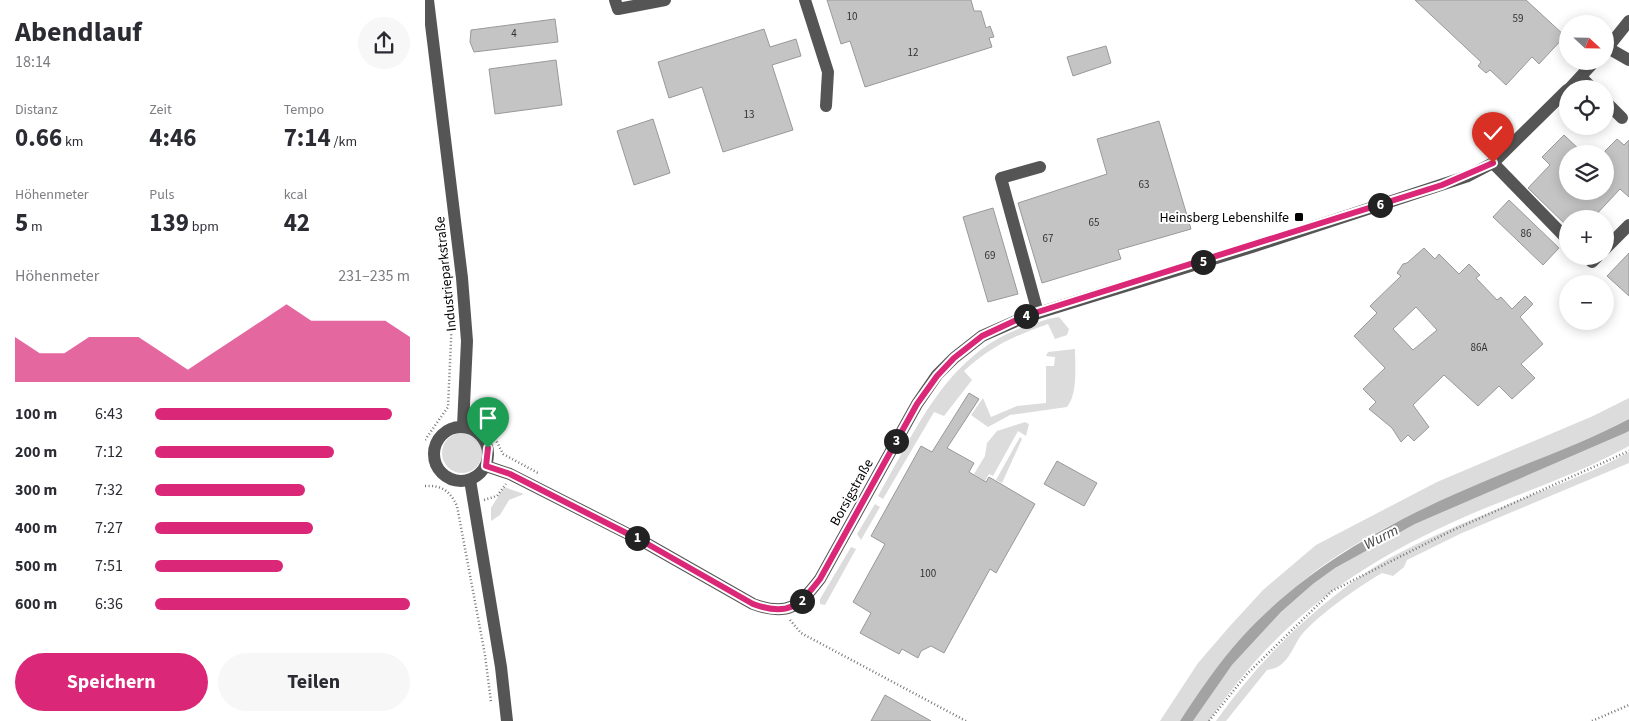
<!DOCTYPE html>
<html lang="de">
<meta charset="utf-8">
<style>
body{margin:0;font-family:"Source Sans 3",sans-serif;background:#f7f7f7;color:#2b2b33;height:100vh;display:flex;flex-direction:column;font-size:19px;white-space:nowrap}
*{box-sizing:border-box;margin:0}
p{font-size:16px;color:#7c7c81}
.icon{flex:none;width:28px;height:28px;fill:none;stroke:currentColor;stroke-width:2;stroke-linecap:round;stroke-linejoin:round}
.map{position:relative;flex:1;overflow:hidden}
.details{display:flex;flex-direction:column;background:#fff;width:425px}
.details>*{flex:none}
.needle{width:32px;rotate:112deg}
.buttons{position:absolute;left:1134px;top:15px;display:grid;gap:10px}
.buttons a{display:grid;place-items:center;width:55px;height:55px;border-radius:50%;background:#fff;box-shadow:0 2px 12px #0003;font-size:25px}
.pin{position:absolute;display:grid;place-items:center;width:42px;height:42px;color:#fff;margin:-51px -21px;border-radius:50% 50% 50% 0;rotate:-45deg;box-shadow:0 0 5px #0007}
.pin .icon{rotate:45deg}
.km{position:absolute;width:25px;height:25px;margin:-12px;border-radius:50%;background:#222;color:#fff;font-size:14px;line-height:25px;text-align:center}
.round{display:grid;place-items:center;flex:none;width:52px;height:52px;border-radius:26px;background:#f7f7f7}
.headline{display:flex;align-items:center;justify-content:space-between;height:85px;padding:0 15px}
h1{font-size:28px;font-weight:700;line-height:38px}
.stats{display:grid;grid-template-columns:repeat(3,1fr);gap:8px;height:85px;padding:5px 15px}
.stats div{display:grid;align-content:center}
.stats b{font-size:25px;font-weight:700}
.stats small{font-size:14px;font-weight:400}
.stats p{font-size:14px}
.chart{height:140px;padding:10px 15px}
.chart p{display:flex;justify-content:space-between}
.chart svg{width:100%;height:90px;margin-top:5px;fill:#db2777;opacity:.7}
.cta{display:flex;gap:10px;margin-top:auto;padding:10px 15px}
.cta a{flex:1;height:58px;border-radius:30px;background:#db2777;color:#fff;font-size:20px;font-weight:700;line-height:58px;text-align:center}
.cta a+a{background:#f7f7f7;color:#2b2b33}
ul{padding:0 15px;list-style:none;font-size:16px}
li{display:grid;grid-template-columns:80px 60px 1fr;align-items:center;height:38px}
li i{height:12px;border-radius:6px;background:#db2777}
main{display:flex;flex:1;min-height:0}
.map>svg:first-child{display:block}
.green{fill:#dcdcdc}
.water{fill:#a3a3a3}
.building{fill:#c4c4c4;stroke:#999;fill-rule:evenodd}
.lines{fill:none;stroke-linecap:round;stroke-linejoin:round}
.path{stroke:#777;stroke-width:2.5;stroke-dasharray:1 2.5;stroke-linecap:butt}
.minor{stroke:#555;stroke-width:12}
.route-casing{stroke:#fff;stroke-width:10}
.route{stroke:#db2777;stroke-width:6}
.poi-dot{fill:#000;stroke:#fff;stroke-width:2}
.labels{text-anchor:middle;stroke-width:4;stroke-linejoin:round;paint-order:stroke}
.number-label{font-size:11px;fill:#313131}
.poi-label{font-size:14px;fill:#000;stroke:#fff;text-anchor:end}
.street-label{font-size:14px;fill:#000;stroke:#fff}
.water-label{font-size:15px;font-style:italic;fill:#444;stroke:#fff}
</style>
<main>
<section class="details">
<div class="headline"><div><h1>Abendlauf</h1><p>18:14</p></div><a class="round"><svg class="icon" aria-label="share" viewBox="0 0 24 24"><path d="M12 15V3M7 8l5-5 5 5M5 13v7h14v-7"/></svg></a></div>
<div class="stats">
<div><p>Distanz</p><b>0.66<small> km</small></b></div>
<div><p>Zeit</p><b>4:46</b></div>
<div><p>Tempo</p><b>7:14<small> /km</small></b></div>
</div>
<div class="stats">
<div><p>Höhenmeter</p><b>5<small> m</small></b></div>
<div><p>Puls</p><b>139<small> bpm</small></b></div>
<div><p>kcal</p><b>42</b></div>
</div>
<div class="chart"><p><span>Höhenmeter</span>231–235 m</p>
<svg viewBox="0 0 160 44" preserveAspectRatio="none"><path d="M0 44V22L10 30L20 30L30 22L40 22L50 22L60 30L70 38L80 30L90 22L100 14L110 6L120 14L130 14L140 14L150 14L160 22V44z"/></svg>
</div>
<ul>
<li><b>100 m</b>6:43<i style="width:93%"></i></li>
<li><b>200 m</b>7:12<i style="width:70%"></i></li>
<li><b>300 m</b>7:32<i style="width:59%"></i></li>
<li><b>400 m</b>7:27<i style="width:62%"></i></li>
<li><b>500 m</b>7:51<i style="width:50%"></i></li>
<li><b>600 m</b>6:36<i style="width:100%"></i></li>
</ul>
<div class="cta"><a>Speichern</a><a>Teilen</a></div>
</section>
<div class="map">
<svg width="1204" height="721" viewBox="0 0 1204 721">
<rect width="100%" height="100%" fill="#fff"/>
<g class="green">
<path d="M634 317 644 329 642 335 630 339 623 324C587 337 568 345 539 371L547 380 519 416 509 412 458 499 453 496C493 427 522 352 604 325 614 322 624 318 634 317Z"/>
<path d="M650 349C650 365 653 394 642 407L585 415 563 427 546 415 558 398 566 417 592 406 621 403V366H629L630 357 621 356 623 352Z"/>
<path d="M1204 398V419C1112 466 1011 495 923 549 853 592 800 654 755 721H735L773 663 805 626 838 590 891 545 1012 482 1168 416Z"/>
<polygon points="600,422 604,424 601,436 593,431 568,476 564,474 560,481 549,474 560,456 562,443 572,431"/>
<path d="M1204 431V446C1157 472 1107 489 1058 509 941 558 857 614 784 721H768L807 665 856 612 888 584 910 568 990 524Z"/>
<circle cx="37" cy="453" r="20"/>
<polygon points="595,437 597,439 577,483 571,480"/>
<path d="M1204 452V463L1037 533 982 560 979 567 968 576 957 573C936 585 885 620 873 640 865 654 860 668 842 670L801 721H791C834 660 888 607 951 566 989 543 1034 525 1075 508 1119 489 1162 476 1204 452Z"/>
<polygon points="79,487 99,494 84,500 75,515 66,521 66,508"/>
<polygon points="450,504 455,507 436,540 432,534"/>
<polygon points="426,547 431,549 400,605 395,604 395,599"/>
</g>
<path class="water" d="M1204 419V431L1200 433 990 524 910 568 888 584 856 612 807 665 768 721H755C774 692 794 662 818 636 886 562 974 517 1065 479 1112 459 1159 443 1204 419Z"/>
<g class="building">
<polygon points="402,0 546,0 549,11 556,11 561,28 565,26 569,37 564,38 567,47 440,87 425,41 416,44"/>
<polygon points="990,0 1101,0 1140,36 1114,64 1107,57 1081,85 1065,70 1061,73 1053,66 1056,62"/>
<polygon points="130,19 133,42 49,52 45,42 46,30"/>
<polygon points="339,29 345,47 371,39 376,56 347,65 368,130 298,152 277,87 244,98 233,62"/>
<polygon points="681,46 686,63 648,76 642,57"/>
<polygon points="131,60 137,105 70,114 64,69"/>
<polygon points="228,119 245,173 209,185 192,131"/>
<polygon points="734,121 766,229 693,250 696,259 617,283 593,203 682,174 672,139"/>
<polygon points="1139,135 1159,154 1142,154 1142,191 1180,191 1180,151 1192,139 1199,145 1204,140 1204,197 1195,189 1167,219 1142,219 1142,226 1103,188 1125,165 1117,157"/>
<polygon points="1084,200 1134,248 1118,265 1068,217"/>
<polygon points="568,208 593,294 563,302 538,217"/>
<path d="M999 248 1010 259 1014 254 1034 274 1044 264 1055 275 1051 278 1072 300 1076 297 1087 309 1100 296 1108 304 1095 317 1118 344 1096 364 1110 378 1087 399 1074 386 1053 406 1019 375 988 405 1004 427 989 441 983 435 976 442 967 428 944 409 951 402 938 389 960 368 929 336 952 313 945 306 976 276 972 273 978 264 982 263ZM991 307 1012 330 988 350 968 329Z"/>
<polygon points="1204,253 1204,296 1182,276"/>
<polygon points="544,393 554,399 522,448 549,463 544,472 561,482 564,477 610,504 571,573 565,569 519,653 506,646 496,651 493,658 477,649 474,654 435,633 446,613 428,602 460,544 446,536 496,446 507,452"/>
<polygon points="632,461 672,483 659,506 619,484"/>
<polygon points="460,695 506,721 446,721"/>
</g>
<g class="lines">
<g class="path">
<polyline points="50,407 53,408 57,420 67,432 78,454 113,473"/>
<polyline points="0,440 23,407 27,318"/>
<path d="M0 486C17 485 25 491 32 506L60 655 66 702"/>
<polyline points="59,500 72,496 81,484"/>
<polyline points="365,620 376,633 541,721"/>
<polyline points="784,721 822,674 907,591 1024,532 1204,451"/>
<polyline points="1167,721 1204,705"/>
</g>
<g class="minor">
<polyline points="3,0 37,278 42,341 38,426"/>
<polyline points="190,0 193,9 240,0"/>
<polyline points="380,0 403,72 401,106"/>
<polyline points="1183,48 1204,60"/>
<polyline points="1180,51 1204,21"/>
<polyline points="1156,77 1168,89"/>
<polyline points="1144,89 1170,61"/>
<polyline points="1180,101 1197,118"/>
<polyline points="1068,163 1142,239"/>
<polyline points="1180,249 1204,225"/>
<polyline points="1160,256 1167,262 1173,256"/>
<polyline points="613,313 576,178 615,167"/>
<circle cx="36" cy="454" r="27"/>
<path d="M61 466 85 474 219 542 328 604C363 617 374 606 395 579L492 404 512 375 529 358 557 336 600 317 827 247 1043 176 1068 163 1142 90"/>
<polyline points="45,480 76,667 82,721"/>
</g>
</g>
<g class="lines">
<g class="route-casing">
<path id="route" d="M63 448 61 466 85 474 219 542 328 604C363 617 374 606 395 579L492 404 512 376 529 358 557 336 600 316 1017 185 1068 163"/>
</g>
<use href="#route" class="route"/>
</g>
<rect class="poi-dot" x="869" y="212" width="10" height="10" rx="2.5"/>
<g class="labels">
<g class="number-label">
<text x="427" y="20">10</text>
<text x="1093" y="22">59</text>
<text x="89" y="37">4</text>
<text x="488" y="56">12</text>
<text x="324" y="118">13</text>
<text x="719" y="188">63</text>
<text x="669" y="226">65</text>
<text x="1101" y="237">86</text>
<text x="623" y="242">67</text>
<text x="565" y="259">69</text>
<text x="1054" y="351">86A</text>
<text x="503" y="577">100</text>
</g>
<g class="poi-label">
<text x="864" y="222">Heinsberg Lebenshilfe</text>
</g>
<g class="street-label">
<text transform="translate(20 274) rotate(-96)" y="5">Industrieparkstraße</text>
<text transform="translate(426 492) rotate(-61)" y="5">Borsigstraße</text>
</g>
<g class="water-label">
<text transform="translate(956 537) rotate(-27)" y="5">Wurm</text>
</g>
</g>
</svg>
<div class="buttons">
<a><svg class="needle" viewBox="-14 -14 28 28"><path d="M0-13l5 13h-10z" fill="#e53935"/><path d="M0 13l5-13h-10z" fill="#7c7c81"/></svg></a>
<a><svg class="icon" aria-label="locate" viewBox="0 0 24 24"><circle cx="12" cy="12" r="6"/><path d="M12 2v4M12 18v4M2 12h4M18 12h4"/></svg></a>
<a><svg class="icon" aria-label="layers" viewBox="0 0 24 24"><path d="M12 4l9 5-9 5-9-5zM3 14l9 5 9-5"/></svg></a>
<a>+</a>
<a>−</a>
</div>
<div class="pin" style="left:63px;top:448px;background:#1e9e55"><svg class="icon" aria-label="arrive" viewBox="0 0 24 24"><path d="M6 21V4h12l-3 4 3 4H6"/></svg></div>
<div class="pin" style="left:1068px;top:163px;background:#d93025"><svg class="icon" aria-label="check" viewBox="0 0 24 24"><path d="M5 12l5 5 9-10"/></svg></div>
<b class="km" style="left:212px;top:538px">1</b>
<b class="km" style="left:377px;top:601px">2</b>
<b class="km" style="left:471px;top:441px">3</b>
<b class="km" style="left:601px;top:316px">4</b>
<b class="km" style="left:778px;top:262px">5</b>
<b class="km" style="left:955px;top:205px">6</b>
</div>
</main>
